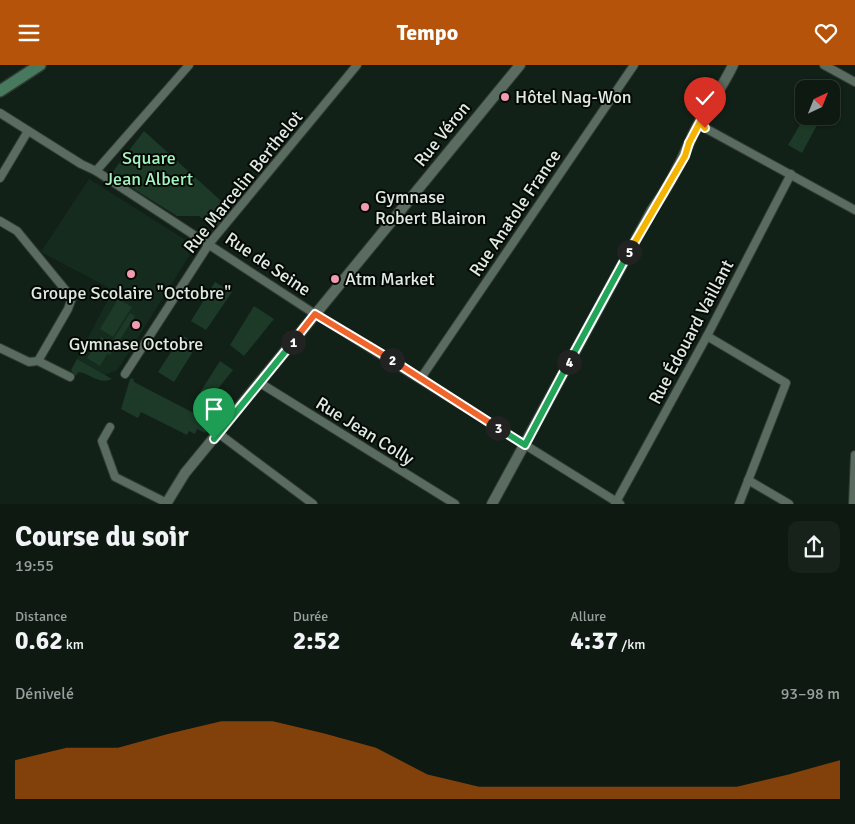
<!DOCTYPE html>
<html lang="fr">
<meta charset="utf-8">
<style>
body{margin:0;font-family:Signika,sans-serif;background:#16221a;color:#f1f3f6;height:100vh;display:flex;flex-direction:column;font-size:19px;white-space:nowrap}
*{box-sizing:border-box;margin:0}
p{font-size:16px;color:#9aa09f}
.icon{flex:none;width:28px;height:28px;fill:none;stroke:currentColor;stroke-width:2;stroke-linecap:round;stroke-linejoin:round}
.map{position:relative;height:439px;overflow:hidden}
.panel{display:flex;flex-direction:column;background:#0d1911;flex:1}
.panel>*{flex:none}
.needle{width:32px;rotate:43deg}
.buttons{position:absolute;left:795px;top:15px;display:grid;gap:10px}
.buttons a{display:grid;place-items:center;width:45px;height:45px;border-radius:10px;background:#0d1911;box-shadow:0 1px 4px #0004,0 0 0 1px #2d3831;font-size:25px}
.pin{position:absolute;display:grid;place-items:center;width:42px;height:42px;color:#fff;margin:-51px -21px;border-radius:50% 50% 50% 0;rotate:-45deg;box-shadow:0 0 5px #0007}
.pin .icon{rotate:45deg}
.km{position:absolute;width:25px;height:25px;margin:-12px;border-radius:50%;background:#222;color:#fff;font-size:14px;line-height:25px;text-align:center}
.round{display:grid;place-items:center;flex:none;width:52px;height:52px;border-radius:10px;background:#16221a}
.head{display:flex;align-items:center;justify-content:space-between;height:85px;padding:0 15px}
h1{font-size:28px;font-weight:700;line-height:38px}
.metrics{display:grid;grid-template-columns:repeat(3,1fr);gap:8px;height:85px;padding:5px 15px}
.metrics div{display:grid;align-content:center}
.metrics b{font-size:25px;font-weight:700}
.metrics small{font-size:14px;font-weight:400}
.metrics p{font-size:14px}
.chart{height:140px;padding:10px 15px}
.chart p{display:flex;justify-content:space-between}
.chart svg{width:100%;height:90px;margin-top:5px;fill:#b45309;opacity:.7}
header{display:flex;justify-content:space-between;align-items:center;height:65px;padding:0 15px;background:#b45309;color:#fff;font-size:22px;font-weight:700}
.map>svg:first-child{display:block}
.built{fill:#152b1d}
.green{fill:#1c3a27}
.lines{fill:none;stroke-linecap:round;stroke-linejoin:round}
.minor-casing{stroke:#323b34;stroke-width:10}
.tertiary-casing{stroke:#323b34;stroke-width:12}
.secondary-casing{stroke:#323b34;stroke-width:14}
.minor{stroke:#5a6b5f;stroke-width:8}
.tertiary{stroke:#5a6b5f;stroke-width:10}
.secondary{stroke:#47795e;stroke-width:11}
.split-1-casing{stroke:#fff;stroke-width:10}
.split-2-casing{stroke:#fff;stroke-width:10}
.split-3-casing{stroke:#fff;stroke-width:10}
.split-4-casing{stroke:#fff;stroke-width:10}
.split-5-casing{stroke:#fff;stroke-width:10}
.split-6-casing{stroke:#fff;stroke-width:10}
.split-7-casing{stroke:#fff;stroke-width:10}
.split-1{stroke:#22a559;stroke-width:6}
.split-2{stroke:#f0652b;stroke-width:6}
.split-3{stroke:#f0652b;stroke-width:6}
.split-4{stroke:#22a559;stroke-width:6}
.split-5{stroke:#22a559;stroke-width:6}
.split-6{stroke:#f5b400;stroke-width:6}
.split-7{stroke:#f5b400;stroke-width:6}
.poi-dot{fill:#f29aae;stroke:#040905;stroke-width:2}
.labels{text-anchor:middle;stroke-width:4;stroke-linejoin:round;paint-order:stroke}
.poi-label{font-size:18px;fill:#e0eae3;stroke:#040905;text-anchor:start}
.street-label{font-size:18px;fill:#e0eae3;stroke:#040905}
.park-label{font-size:18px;fill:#a3f4bf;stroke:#040905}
</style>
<header><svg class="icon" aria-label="menu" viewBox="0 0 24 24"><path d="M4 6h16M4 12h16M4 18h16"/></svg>Tempo<svg class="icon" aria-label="heart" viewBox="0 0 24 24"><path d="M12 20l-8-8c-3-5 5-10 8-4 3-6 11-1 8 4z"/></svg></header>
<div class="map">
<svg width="855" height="439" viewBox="0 0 855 439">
<rect width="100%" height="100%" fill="#112117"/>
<polygon class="built" points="89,114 192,179 194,183 122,298 117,305 105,310 77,294 113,225 41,187"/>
<g class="green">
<polygon points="804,53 817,60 802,88 788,80"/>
<polygon points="144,66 230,144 216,164 199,151 177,151 121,116 124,113 121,110 118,113 111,109"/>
<polygon points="215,217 232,227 206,265 191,256"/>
<polygon points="118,234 132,242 113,272 100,264"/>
<polygon points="254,241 274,254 244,291 230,280"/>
<polygon points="130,248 135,251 110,290 107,289 100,301 87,293 101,272 111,278"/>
<polygon points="182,270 197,280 174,317 158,307"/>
<path d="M77 294 112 314C99 320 91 309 79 307L75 311 71 305Z"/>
<polygon points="220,296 233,305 208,336 199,329"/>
<polygon points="133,313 134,317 211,357 205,368 197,364 195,369 189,366 187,370 141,347 138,353 121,344 130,314"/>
</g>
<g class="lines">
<g class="minor-casing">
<g id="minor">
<polyline points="824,0 855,17"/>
<polyline points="0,48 81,99 96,106 315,249 620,439"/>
<polyline points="700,57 705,63 855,145"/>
<polyline points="96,106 189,0"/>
<polyline points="0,113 28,66"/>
<polyline points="0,156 17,166 72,233 68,244 38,296 29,297 0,283"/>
<polyline points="707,271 786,318 739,439"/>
<polyline points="38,296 70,312"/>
<polyline points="125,309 209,179 357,0"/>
<polyline points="421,313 634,0"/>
<polyline points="260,318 455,439"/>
<polyline points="110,362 102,376 115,412 167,438"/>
<polyline points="218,368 313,439"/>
<polyline points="748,415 789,439"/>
<polyline points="615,439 707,271 791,109"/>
<polyline points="853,439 855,390"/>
</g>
</g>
<g class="tertiary-casing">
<g id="tertiary">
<polyline points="166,439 185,408 520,0"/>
<path d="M492 439 652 145C668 123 680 100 691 74 702 48 721 26 733 0"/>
</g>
</g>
<g class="secondary-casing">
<polyline id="secondary" points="0,26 40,0"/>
</g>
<use href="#minor" class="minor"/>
<use href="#tertiary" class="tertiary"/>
<use href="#secondary" class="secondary"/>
</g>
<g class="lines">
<g class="split-1-casing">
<polyline id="split-1" points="214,374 293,277"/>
</g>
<g class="split-2-casing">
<polyline id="split-2" points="293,277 315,249 392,295"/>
</g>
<g class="split-3-casing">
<polyline id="split-3" points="392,295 498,363"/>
</g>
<g class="split-4-casing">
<polyline id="split-4" points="498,363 525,380 569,297"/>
</g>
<g class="split-5-casing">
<polyline id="split-5" points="569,297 629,187"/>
</g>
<g class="split-6-casing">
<polyline id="split-6" points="629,187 685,91 689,78"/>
</g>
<g class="split-7-casing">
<polyline id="split-7" points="689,78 700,57 705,63"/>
</g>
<use href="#split-1" class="split-1"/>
<use href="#split-2" class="split-2"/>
<use href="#split-3" class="split-3"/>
<use href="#split-4" class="split-4"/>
<use href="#split-5" class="split-5"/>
<use href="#split-6" class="split-6"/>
<use href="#split-7" class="split-7"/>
</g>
<g class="poi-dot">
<circle cx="505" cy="32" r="5"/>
<circle cx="365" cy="142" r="5"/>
<circle cx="131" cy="209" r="5"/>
<circle cx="335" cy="214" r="5"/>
<circle cx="136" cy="260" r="5"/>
</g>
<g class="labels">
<g class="poi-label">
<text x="515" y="38">Hôtel Nag-Won</text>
<text x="375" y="138">Gymnase<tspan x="375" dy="21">Robert Blairon</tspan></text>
<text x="345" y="220">Atm Market</text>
<text x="131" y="234" text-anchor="middle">Groupe Scolaire "Octobre"</text>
<text x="136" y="285" text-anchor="middle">Gymnase Octobre</text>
</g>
<g class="street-label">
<text transform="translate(442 69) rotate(-51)" y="6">Rue Véron</text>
<text transform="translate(243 117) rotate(-51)" y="6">Rue Marcelin Berthelot</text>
<text transform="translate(515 148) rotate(-56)" y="6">Rue Anatole France</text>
<text transform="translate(268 199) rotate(34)" y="6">Rue de Seine</text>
<text transform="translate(691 267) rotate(-62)" y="6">Rue Édouard Vaillant</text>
<text transform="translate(365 366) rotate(32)" y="6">Rue Jean Colly</text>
</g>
<g class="park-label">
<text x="149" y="99">Square<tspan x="149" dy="21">Jean Albert</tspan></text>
</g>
</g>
</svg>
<div class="buttons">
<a><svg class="needle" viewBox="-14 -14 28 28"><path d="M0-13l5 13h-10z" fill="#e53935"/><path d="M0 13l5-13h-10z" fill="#9aa09f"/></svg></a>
</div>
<div class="pin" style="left:214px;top:374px;background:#1e9e55"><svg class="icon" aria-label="arrive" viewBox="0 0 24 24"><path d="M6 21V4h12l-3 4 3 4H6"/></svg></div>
<div class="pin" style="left:705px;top:63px;background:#d93025"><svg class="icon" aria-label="check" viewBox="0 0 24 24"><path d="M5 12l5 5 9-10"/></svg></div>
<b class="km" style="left:293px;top:277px">1</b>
<b class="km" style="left:392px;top:295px">2</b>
<b class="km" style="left:498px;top:363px">3</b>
<b class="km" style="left:569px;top:297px">4</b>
<b class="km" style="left:629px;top:187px">5</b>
</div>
<section class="panel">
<div class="head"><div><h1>Course du soir</h1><p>19:55</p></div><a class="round"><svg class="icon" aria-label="share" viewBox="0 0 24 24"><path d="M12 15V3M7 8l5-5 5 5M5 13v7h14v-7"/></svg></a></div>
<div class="metrics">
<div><p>Distance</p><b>0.62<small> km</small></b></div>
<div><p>Durée</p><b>2:52</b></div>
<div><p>Allure</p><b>4:37<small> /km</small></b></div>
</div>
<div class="chart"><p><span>Dénivelé</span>93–98 m</p>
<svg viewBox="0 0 160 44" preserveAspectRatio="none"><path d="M0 44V25L10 19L20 19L30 12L40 6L50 6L60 12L70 19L80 32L90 38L100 38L110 38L120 38L130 38L140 38L150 32L160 25V44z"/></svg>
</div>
</section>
